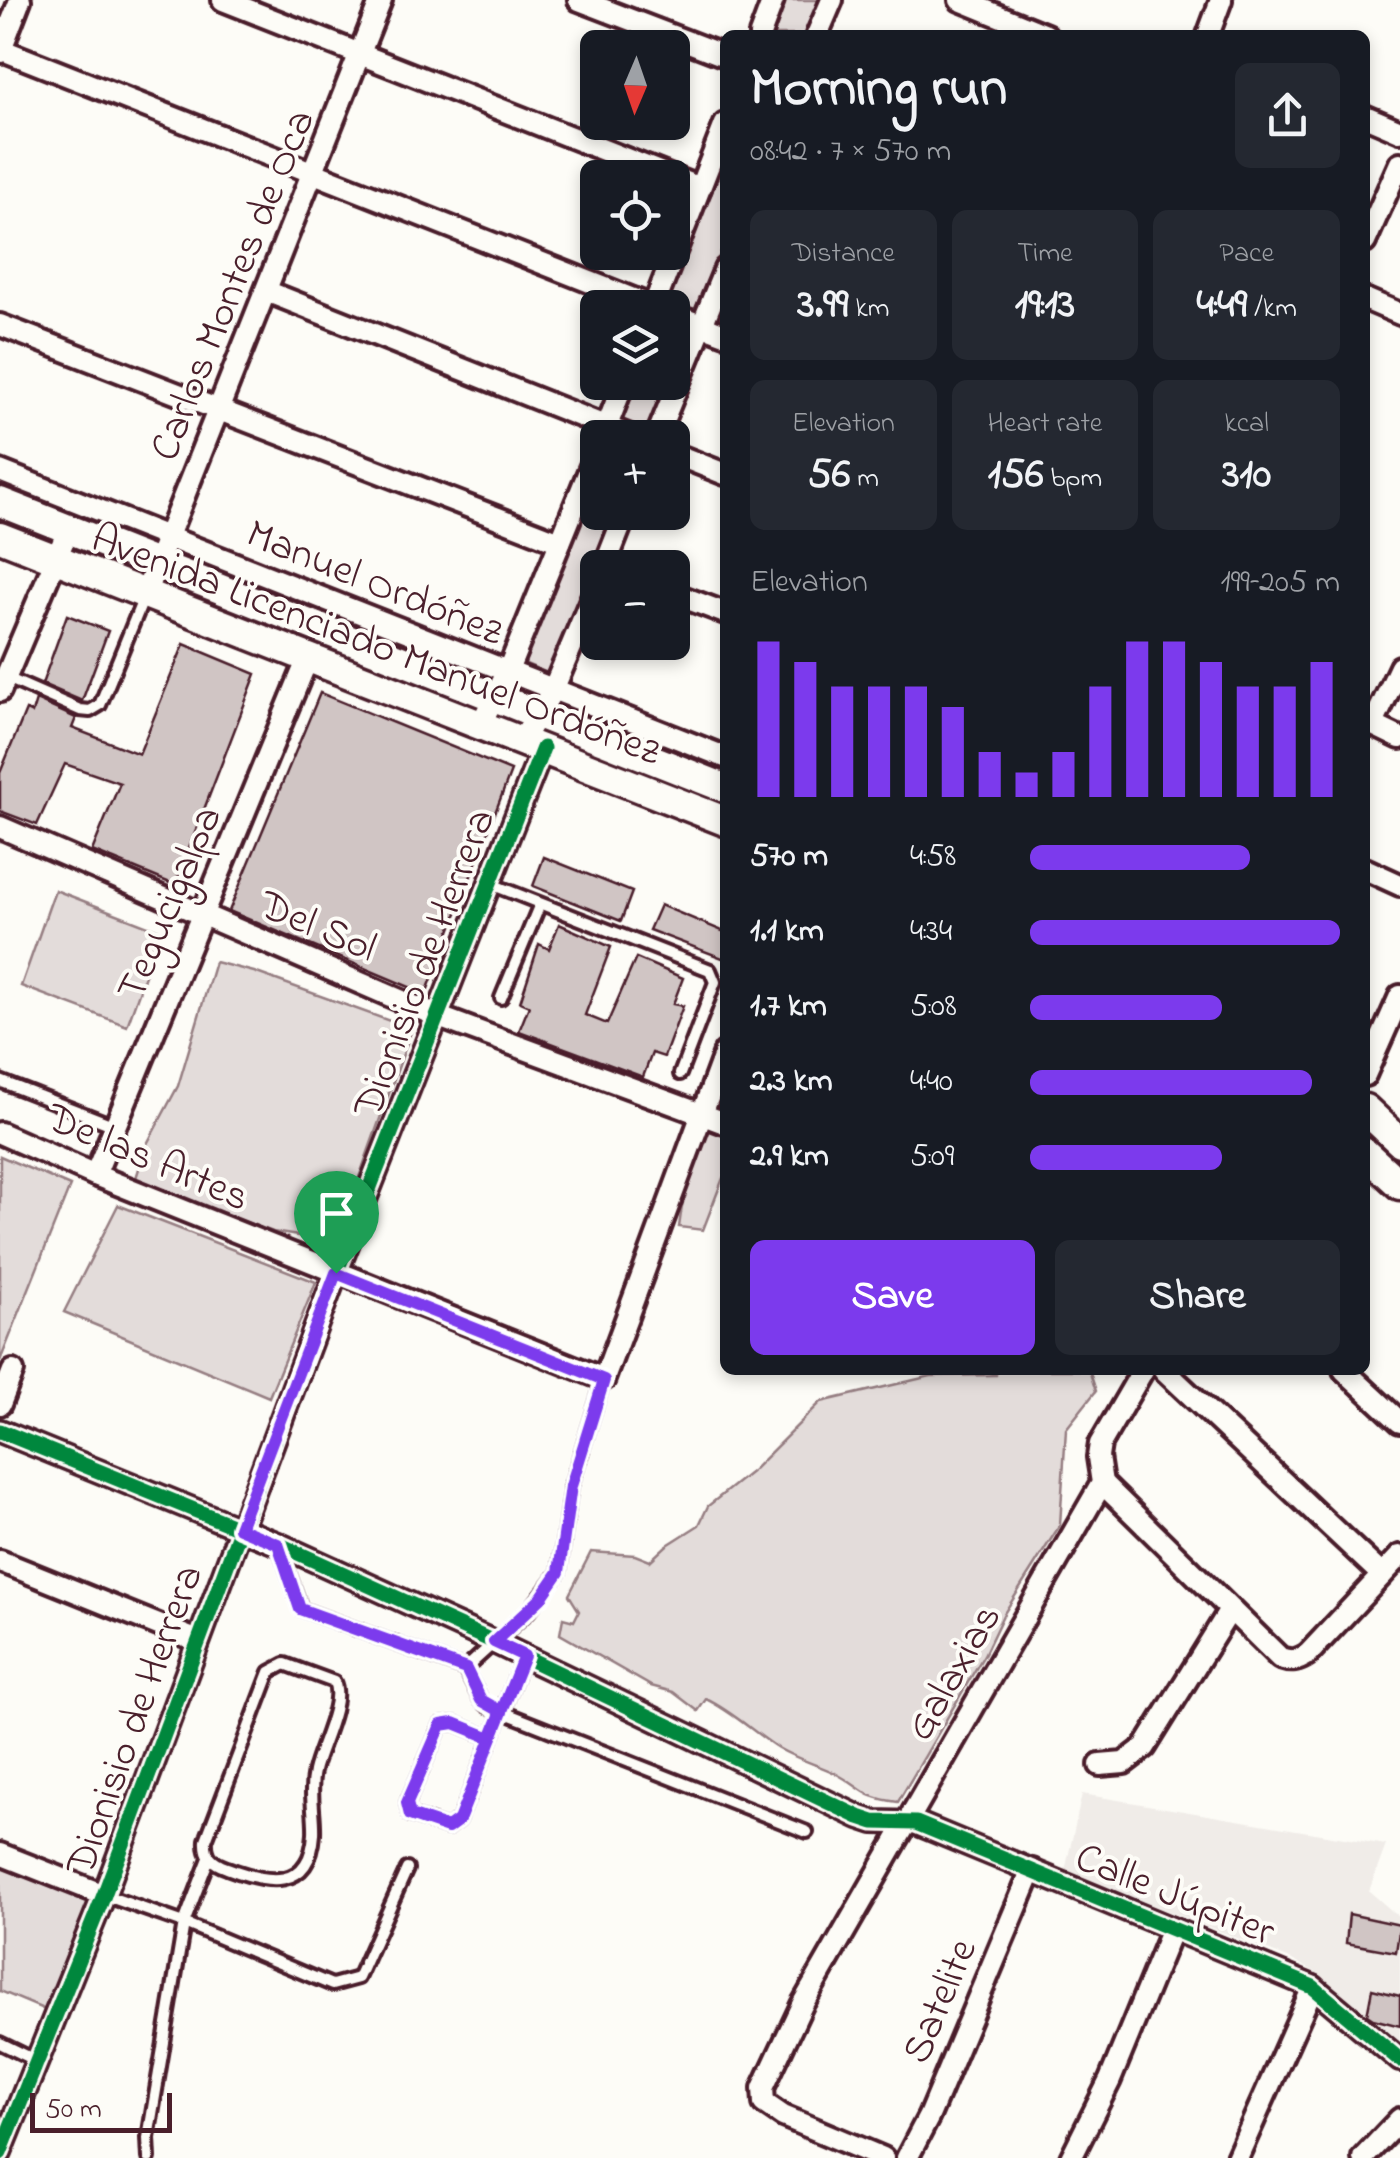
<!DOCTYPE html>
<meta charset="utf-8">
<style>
body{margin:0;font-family:"Indie Flower",sans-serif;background:#242831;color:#f1f3f6;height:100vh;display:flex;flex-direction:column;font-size:38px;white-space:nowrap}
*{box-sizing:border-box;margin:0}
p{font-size:32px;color:#9ea1a6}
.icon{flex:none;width:55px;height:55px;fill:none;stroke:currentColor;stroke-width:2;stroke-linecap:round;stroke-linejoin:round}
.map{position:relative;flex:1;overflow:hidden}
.side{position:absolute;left:720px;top:30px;width:650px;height:1345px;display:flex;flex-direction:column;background:#171b24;border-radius:15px;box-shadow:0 5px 15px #0003}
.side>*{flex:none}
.needle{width:65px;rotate:182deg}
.fabs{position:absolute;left:580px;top:30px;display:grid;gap:20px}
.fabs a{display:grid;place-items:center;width:110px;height:110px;border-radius:15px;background:#171b24;box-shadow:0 5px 15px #0003;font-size:50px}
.scale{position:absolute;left:30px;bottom:25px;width:142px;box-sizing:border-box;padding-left:10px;border:5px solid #4a1f2b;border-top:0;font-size:28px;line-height:35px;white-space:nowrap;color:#4a1f2b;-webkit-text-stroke:8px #fdfcf7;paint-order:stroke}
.pin{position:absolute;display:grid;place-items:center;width:85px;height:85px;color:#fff;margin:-102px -42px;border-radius:50% 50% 50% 0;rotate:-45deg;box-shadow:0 0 10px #0007}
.pin .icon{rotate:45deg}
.round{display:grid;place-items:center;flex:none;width:105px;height:105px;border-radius:15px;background:#242831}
.overview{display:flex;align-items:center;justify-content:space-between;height:170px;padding:0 30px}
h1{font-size:55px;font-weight:700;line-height:75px}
.figures{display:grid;grid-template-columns:repeat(3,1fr);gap:15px;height:170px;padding:10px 30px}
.figures div{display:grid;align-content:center;border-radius:15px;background:#242831;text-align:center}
.figures b{font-size:42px;font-weight:700}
.figures small{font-size:28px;font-weight:400}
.figures p{font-size:28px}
.chart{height:280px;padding:20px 30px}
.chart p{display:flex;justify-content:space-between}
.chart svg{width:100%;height:180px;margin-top:10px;stroke:#7c3aed;stroke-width:6}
.action{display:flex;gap:20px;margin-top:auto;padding:20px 30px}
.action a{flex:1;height:115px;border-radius:15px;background:#7c3aed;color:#fff;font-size:40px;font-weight:700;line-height:115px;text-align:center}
.action a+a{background:#242831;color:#f1f3f6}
ul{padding:0 30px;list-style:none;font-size:32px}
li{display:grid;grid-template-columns:160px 120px 1fr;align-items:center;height:75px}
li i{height:25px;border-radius:12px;background:#7c3aed}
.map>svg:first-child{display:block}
.built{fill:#f0ece8}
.green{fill:#e3dcda;stroke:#967e82;stroke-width:2.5}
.building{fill:#d0c5c4;stroke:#4a1f2b;stroke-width:2.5}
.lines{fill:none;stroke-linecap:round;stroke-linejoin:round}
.lane-casing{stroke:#4a1f2b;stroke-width:18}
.street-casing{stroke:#4a1f2b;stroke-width:28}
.secondary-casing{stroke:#4a1f2b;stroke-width:35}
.lane{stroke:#fdfcf7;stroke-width:10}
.street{stroke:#fdfcf7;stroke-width:20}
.secondary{stroke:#fdfcf7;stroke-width:28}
.cycleway-casing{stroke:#fdfcf7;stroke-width:21}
.cycleway{stroke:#00873e;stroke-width:15}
.route-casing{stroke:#fff;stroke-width:20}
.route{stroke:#7c3aed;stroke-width:12}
.labels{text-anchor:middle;stroke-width:8;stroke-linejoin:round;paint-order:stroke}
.street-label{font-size:42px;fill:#4a1f2b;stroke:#fdfcf7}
</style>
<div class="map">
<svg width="1400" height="2158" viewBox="0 0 1400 2158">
<rect width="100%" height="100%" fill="#fdfcf7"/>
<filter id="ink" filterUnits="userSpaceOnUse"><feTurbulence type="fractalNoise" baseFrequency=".01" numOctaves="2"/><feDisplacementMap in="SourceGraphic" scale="20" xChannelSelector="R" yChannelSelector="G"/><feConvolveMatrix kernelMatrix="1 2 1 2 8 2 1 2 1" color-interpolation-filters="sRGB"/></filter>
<g filter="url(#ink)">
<polygon class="built" points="1082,1794 1386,1845 1369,1891 1400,1918 1400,2041 1315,1972 1288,1958 1065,1871"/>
<g class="green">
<polygon points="779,0 821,0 807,35 765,35"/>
<polygon points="725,137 725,241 673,373 672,308 658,308"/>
<polygon points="628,383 669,383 647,437 606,438"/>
<polygon points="597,460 598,512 617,513 552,675 519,661"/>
<polygon points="55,890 161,931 127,1026 21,986"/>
<polygon points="215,962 254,972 412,1029 336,1242 273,1232 135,1181 147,1144 178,1086"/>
<polygon points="709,1121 725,1126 725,1173 703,1230 679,1227 685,1185"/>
<polygon points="0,1156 70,1186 0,1361"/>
<polygon points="118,1205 316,1282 269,1397 64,1312"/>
<path d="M985 1370H1089L1096 1391 1066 1429 1060 1525 1003 1615 984 1655 898 1802C860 1797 865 1789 835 1773 816 1764 796 1759 778 1748 753 1732 733 1712 706 1699L698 1711 673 1692 651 1686 560 1634 563 1618 574 1621 579 1611 569 1595 591 1552 635 1555 650 1561 666 1546 699 1525 708 1506 753 1470 821 1402 931 1376 997 1375Z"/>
<polygon points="0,1863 94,1901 48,2011 0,1991"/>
</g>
<g class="building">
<polygon points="67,615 108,631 82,701 42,684"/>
<polygon points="184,644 256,674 175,885 92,851 120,783 65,764 37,825 0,811 0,773 26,710 32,713 36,700 76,718 72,728 139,754"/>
<polygon points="320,693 511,771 426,994 229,911"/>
<polygon points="544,857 632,892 621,921 533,886"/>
<polygon points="660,905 725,932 725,959 649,930"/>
<polygon points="559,924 611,947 585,1015 607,1024 636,958 683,978 673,1004 683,1006 664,1057 652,1053 643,1077 519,1031 529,1006 520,1002 539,944 549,949"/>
<polygon points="1349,1914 1400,1925 1396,1952 1346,1943"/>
<polygon points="1372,1989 1400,1996 1400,2026 1373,2019 1367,2015"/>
</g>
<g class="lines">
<g class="lane-casing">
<g id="lane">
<polyline points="7,678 80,710 90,711 100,705 144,597"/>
<polyline points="491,884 710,970 715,982 680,1074"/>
<polyline points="501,998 540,904"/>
<polyline points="0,1081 115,1126"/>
<polyline points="278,1544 301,1609 465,1669 529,1611 559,1572 571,1486 604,1379"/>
<path d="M285 1664 334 1682C344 1702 319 1748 314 1771 309 1793 315 1813 314 1834 310 1892 266 1883 227 1868 212 1863 205 1856 206 1840L270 1672Z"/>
<polyline points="465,1669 481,1700 488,1706 807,1832"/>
<polyline points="491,1738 454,1723 441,1725 407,1803 410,1815 448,1828 459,1820 524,1656"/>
<polyline points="104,1895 184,1923 332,1985 358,1978 407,1869"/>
<polyline points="0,2043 37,2061"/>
<polyline points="149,2158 148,2138 184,1923 209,1858"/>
</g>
</g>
<g class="street-casing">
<g id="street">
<polyline points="223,0 700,188"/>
<polyline points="579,0 725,56"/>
<polyline points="960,0 1046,35"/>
<polyline points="760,35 773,0"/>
<polyline points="817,35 832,0"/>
<polyline points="1208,35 1221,0"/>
<polyline points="0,49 656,308"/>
<polyline points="0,52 20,0"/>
<polyline points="1365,116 1400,131"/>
<polyline points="1365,242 1400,163"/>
<polyline points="266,291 635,438"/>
<polyline points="1365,299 1400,314"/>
<polyline points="653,308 725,124"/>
<polyline points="672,314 725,334"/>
<polyline points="0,325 560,542"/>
<polyline points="603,436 624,382"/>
<polyline points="656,438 725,269"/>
<polyline points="672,453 725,474"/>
<polyline points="0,471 725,757"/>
<polyline points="604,568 626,512"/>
<polyline points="672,593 725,613"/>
<polyline points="145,594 381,0"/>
<polyline points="0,691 69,528"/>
<polyline points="1365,721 1400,738"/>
<polyline points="481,723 507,673 598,449"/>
<polyline points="1373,724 1400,667"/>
<polyline points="522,740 553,690 598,583"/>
<polyline points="0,827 439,1017 725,1123"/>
<polyline points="1365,869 1400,885"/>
<polyline points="1365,1075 1400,996"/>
<polyline points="0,1133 95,1175 604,1379 725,1052"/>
<polyline points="95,1175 308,658"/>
<polyline points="1164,1370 1382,1575"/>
<polyline points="1344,1370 1400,1422"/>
<polyline points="0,1404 13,1371"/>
<polyline points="0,1431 278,1544 494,1642 859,1817 874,1822 916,1823 1313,1987 1400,2060"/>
<path d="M1102 1483 1280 1658C1291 1662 1298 1661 1308 1654L1400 1556"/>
<polyline points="0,1561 198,1641"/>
<polyline points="1100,1765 1124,1763 1145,1747 1230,1610"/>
<polyline points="0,1854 104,1895"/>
<polyline points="0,2153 104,1895 336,1273 543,748"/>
<polyline points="883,2158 783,2116 764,2103 763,2088 802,2005 1102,1483 1098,1457 1100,1444 1143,1370"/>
<polyline points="907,2158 929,2116 1032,1870"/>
<polyline points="1071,2158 1110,2080 1172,1929"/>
<polyline points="1237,2158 1313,1987"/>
<polyline points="1363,2158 1400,2119"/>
</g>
</g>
<g class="secondary-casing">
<g id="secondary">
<polyline points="0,502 725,788"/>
<polyline points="0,537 725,821"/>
<polyline points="1365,1109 1400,1142"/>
<polyline points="1365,1153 1400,1185"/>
</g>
</g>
<use href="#lane" class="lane"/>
<use href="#street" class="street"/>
<use href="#secondary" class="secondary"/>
<g class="cycleway-casing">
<g id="cycleway">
<polyline points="0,1431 278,1544 494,1642 859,1817 874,1822 916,1823 1313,1987 1400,2060"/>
<polyline points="0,2153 104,1895 336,1273 543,748"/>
</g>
</g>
<use href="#cycleway" class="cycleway"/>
</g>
</g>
<g class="lines" filter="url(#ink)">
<g class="route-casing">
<polyline id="route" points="336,1273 239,1528 278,1544 300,1609 466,1669 481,1700 502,1712 459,1820 448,1828 410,1815 407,1803 441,1725 454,1723 491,1738 524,1656 494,1642 541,1598 559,1572 571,1486 604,1380 336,1273"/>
</g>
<use href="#route" class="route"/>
</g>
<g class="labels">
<g class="street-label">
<text transform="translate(230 284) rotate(-68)" y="15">Carlos Montes de Oca</text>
<text transform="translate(376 580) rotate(22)" y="15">Manuel Ordóñez</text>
<text transform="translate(377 642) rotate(21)" y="15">Avenida Licenciado Manuel Ordóñez</text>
<text transform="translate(167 902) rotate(-67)" y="15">Tegucigalpa</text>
<text transform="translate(319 924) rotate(23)" y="15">Del Sol</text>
<text transform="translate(422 962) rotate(-69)" y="15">Dionisio de Herrera</text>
<text transform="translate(149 1155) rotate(23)" y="15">De las Artes</text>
<text transform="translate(951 1671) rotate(-60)" y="15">Galaxias</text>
<text transform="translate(132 1719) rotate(-70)" y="15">Dionisio de Herrera</text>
<text transform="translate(1176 1892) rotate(22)" y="15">Calle Júpiter</text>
<text transform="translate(937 2000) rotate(-67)" y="15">Satelite</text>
</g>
</g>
</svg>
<div class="fabs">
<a><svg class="needle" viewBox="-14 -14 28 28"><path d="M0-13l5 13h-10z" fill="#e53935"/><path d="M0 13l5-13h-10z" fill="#9ea1a6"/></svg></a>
<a><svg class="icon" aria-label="locate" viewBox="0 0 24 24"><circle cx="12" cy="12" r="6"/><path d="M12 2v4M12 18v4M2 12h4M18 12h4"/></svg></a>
<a><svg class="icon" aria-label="layers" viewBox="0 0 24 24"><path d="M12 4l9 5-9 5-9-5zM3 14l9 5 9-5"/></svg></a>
<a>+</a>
<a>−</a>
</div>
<div class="scale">50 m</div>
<div class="pin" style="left:336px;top:1273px;background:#1e9e55"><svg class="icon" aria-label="arrive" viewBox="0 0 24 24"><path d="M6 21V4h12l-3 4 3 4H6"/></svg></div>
<section class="side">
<div class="overview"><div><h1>Morning run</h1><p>08:42 · 7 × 570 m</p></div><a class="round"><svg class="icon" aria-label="share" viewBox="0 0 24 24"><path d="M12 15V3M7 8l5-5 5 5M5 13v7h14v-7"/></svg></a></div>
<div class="figures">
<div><p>Distance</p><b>3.99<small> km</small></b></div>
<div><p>Time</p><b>19:13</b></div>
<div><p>Pace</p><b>4:49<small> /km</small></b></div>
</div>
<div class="figures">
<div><p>Elevation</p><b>56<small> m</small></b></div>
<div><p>Heart rate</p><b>156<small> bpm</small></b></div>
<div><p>kcal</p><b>310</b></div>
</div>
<div class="chart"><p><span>Elevation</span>199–205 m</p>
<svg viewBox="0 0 160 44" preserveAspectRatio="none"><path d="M5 44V6M15 44V11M25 44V17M35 44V17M45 44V17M55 44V22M65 44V33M75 44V38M85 44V33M95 44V17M105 44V6M115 44V6M125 44V11M135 44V17M145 44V17M155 44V11"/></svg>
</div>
<ul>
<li><b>570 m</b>4:58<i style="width:71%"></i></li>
<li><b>1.1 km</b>4:34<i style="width:100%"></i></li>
<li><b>1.7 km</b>5:08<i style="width:62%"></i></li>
<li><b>2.3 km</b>4:40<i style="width:91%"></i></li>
<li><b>2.9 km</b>5:09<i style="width:62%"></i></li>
</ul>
<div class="action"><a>Save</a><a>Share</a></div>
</section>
</div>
